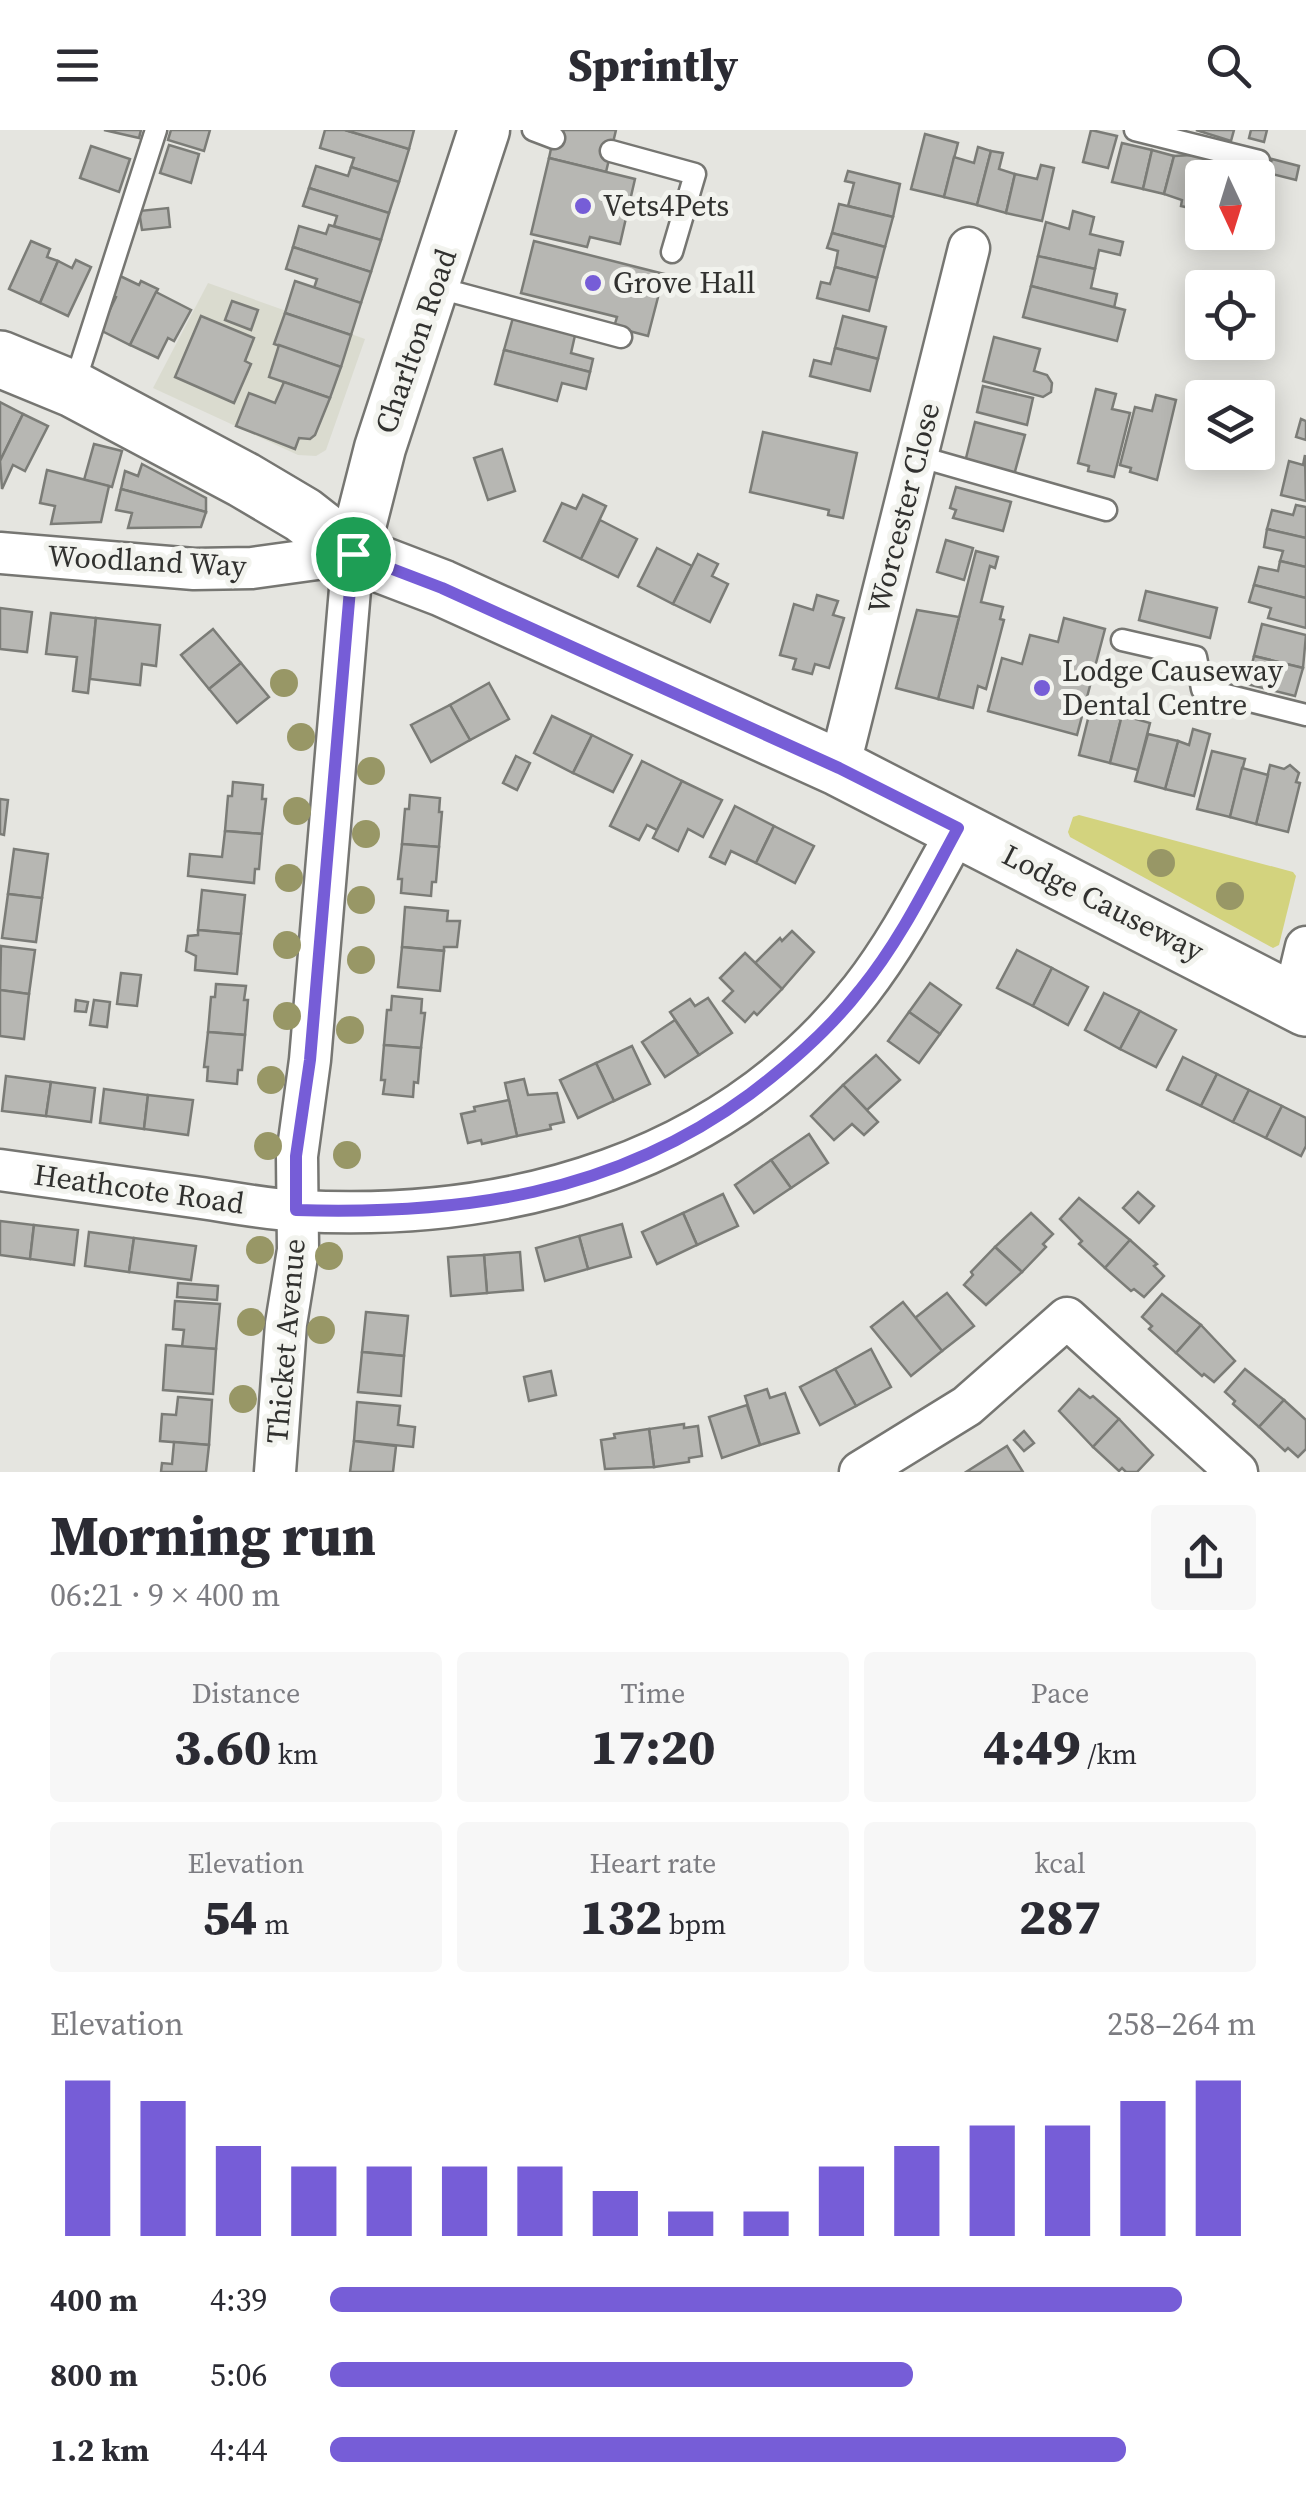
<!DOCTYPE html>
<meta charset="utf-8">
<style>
body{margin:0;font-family:"Source Serif 4",serif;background:#f7f7f7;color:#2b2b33;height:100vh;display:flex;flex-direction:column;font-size:38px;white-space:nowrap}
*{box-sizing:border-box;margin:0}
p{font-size:32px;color:#7c7c81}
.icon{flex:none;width:55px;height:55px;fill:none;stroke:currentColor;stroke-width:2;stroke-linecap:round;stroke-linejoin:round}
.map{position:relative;height:1342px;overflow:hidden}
.sheet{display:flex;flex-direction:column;background:#fff;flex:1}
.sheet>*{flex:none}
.needle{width:65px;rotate:176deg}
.buttons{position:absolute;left:1185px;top:30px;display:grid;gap:20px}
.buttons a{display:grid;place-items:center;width:90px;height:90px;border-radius:10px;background:#fff;box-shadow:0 5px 25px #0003;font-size:50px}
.pin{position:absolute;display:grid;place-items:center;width:85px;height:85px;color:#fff;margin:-42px;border:5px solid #fff;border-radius:50%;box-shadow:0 2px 10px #0007}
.round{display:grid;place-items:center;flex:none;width:105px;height:105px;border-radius:10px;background:#f7f7f7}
.summary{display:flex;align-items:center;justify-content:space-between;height:170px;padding:0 50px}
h1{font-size:55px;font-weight:800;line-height:75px}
.stats{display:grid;grid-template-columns:repeat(3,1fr);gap:15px;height:170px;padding:10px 50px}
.stats div{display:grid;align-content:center;border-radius:10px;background:#f7f7f7;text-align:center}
.stats b{font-size:50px;font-weight:800}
.stats small{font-size:28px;font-weight:400}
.stats p{font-size:28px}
.chart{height:280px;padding:20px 50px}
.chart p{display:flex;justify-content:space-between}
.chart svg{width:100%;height:180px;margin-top:10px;stroke:#765dd7;stroke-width:6}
ul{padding:0 50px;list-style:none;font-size:32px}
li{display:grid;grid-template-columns:160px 120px 1fr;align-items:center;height:75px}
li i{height:25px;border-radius:12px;background:#765dd7}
header{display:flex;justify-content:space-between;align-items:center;height:130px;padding:0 50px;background:#fff;font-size:45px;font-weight:800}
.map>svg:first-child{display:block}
.built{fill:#dadbcf}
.grass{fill:#d3d37e}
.building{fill:#b7b7b3;stroke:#7b7c77;stroke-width:2.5}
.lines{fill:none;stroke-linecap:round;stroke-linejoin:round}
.service-casing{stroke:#767672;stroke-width:25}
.minor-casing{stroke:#767672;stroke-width:45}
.tertiary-casing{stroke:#767672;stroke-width:55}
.secondary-casing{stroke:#767672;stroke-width:60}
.service{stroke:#fff;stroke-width:20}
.minor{stroke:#fff;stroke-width:40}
.tertiary{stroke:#fff;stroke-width:50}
.secondary{stroke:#fff;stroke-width:55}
.tree{fill:#989766}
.route-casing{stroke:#fff;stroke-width:20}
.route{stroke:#765dd7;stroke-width:12}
.poi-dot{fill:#765dd7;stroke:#f2f3ee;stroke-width:4}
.labels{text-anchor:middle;stroke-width:10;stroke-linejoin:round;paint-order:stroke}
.poi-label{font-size:30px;fill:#31312f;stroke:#f2f3ee;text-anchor:start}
.street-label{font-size:30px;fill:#31312f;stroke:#f2f3ee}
</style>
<header><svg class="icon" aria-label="menu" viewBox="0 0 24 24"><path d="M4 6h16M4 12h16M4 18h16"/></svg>Sprintly<svg class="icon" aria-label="search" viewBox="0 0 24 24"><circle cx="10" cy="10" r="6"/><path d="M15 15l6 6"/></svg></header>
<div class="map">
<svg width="1306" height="1342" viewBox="0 0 1306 1342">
<rect width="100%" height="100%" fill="#e5e5e0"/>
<polygon class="built" points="208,153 365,209 326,320 316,326 298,325 153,258"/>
<polygon class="grass" points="1079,685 1293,742 1296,746 1279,815 1273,818 1070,707 1068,702 1073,687"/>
<g class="building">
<polygon points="104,0 141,0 139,8"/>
<polygon points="171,0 210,0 204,21 168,10"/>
<polygon points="325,0 345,0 409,19 399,52 351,37 354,28 320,18"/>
<polygon points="345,0 414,0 409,19"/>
<polygon points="555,0 616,0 606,42 549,28"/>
<polygon points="1091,0 1117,6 1108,38 1083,32"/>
<polygon points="1196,0 1234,0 1231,11"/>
<polygon points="1251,0 1267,0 1264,12 1249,8"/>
<polygon points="925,4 958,13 944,67 911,59"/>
<polygon points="1122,13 1152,20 1143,59 1112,52"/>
<polygon points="169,15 199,24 191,53 160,43"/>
<polygon points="91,16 130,29 119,62 80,48"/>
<polygon points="978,17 991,21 977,75 944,67 954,27 974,33"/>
<polygon points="1152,20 1174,26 1164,64 1143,59"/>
<polygon points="991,21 1003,23 999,39 1015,44 1006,83 977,75"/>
<polygon points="1192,25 1210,29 1206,48 1202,48 1198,80 1181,76 1182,70 1164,64 1174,26"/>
<polygon points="549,28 635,49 620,114 590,107 587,117 531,104"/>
<polygon points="1272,29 1299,36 1296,50 1268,43"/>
<polygon points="1041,35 1054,38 1042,91 1006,83 1015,44 1037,49"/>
<polygon points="316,36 348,46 351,37 399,52 389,83 309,58"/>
<polygon points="848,41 900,54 893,87 848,76 854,53 845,51"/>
<polygon points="309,58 389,83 381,110 334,96 337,86 303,76"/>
<polygon points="839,74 893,87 885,117 832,103"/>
<polygon points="168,78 170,97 142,100 139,81"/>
<polygon points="1073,81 1094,87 1090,104 1123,112 1120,125 1099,120 1095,139 1038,126 1046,92 1069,99"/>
<polygon points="329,95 381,110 371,142 293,117 299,96 326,104"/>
<polygon points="832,103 885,117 877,148 835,137 838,121 827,118"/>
<polygon points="31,111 50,119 47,127 58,131 40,173 9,159"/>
<polygon points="534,111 664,144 648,206 614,197 617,187 521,163"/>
<polygon points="293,117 371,142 361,173 314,158 317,149 286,139"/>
<polygon points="1038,126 1095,139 1091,158 1117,164 1114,178 1031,156"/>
<polygon points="76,130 91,137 68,186 40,173 58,131 72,138"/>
<polygon points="835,137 877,148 869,181 817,168 821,152 830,154"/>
<polygon points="118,145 139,155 141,151 158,159 130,215 100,200 116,167 110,164"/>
<polygon points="295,151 361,173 351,205 285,183"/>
<polygon points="1031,156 1125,180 1117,211 1023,187"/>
<polygon points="156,162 191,180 174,211 168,208 158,228 130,215"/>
<polygon points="232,171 258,180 251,200 225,190"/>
<polygon points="285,183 351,205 341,237 274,214"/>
<polygon points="514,184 576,201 571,223 593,229 590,242 504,220"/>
<polygon points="201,186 254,208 245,231 251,234 234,273 175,247"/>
<polygon points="843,186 886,197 878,229 835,218"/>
<polygon points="994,207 1040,219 1034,241 1047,245 1052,253 1051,262 1043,267 983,251"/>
<polygon points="279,215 341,237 330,268 269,247"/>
<polygon points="835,218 878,229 870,261 810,246 814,230 831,234"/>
<polygon points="504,220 590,242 586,259 562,253 557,271 495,254"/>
<polygon points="284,252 330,268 315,305 310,309 299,308 295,319 236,296 249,263 275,273"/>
<polygon points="983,256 1033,268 1027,295 977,282"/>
<polygon points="1096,259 1116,264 1112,279 1130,283 1114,347 1088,341 1089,336 1078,333"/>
<polygon points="1156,265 1176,270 1157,350 1130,342 1131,338 1120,335 1135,277 1152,281"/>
<polygon points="0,272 23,284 0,331"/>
<polygon points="23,284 48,296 25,341 13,335 2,359 0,331"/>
<polygon points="1301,289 1306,291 1306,310 1296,307"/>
<polygon points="975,292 1025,305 1014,345 965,332"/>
<polygon points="763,302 857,323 843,388 828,385 829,380 750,362"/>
<polygon points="94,314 122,321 112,357 84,350"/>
<polygon points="502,319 515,361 488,370 474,328"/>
<polygon points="1305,325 1306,371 1281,365 1289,331 1303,335"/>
<polygon points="142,334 206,368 206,382 121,359 125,341 138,346"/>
<polygon points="47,340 109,356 101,392 51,394 55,376 40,373"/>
<polygon points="956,357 1011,372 1003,401 953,388 956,380 950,378"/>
<polygon points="121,359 206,382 201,397 128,398 132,383 116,380"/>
<polygon points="583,365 606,376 581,429 544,411 562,373 576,379"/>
<polygon points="1296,375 1306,377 1306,408 1267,399 1272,380 1293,385"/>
<polygon points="600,390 637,409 618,447 581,429"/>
<polygon points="1267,399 1306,408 1306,437 1280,431 1283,421 1264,417"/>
<polygon points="946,410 973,418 964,450 937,442"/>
<polygon points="657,418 692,436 673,474 638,456"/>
<polygon points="976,421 998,427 995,438 990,436 981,472 1003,477 1000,489 1004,490 986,559 978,556 973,578 938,569"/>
<polygon points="698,424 718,434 712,446 728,454 710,492 673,474"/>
<polygon points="1280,431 1306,437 1306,468 1254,455 1259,437 1278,441"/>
<polygon points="1254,455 1306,468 1306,498 1268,488 1271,478 1249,472"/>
<polygon points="1146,461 1217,478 1210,508 1139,490"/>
<polygon points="817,465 838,471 833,485 844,488 829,538 815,534 812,544 793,539 796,529 780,525 794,474 813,480"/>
<polygon points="0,478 32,482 27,522 0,519"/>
<polygon points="917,480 959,487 938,569 896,558"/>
<polygon points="51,483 96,488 88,563 73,561 77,527 46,524"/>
<polygon points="96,488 160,495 156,536 142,534 140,555 90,549"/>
<polygon points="1064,488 1105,499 1077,605 988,581 1002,528 1022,534 1030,505 1058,512"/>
<polygon points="1262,494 1306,505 1303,538 1254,526"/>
<polygon points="213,499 241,533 209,559 181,525"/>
<polygon points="1254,526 1303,538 1295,566 1247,554"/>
<polygon points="241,533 269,567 237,593 209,559"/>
<polygon points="489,553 509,589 470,610 450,575"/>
<polygon points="450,575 470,610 431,632 411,595"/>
<polygon points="1091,577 1122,585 1110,633 1079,625"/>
<polygon points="1122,585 1150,593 1138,640 1110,633"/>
<polygon points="552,586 592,605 573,643 534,623"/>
<polygon points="1193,599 1210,604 1194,666 1165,659 1178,611 1189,615"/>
<polygon points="1148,604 1178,611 1165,659 1135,651"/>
<polygon points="592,605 632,625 613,662 573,643"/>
<polygon points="1212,621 1245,629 1230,687 1197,679"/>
<polygon points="516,626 530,633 517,660 503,653"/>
<polygon points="642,631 682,651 657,700 647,695 639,710 610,696"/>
<polygon points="1270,635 1284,639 1290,635 1299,643 1296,652 1300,653 1288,702 1256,694"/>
<polygon points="1242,638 1268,645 1256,694 1230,687"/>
<polygon points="682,651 722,670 703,707 688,699 678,721 653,708"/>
<polygon points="233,652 263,655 262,669 266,669 262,704 225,701 228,666 232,666"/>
<polygon points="410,665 440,668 439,682 442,682 439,717 402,714 405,679 409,679"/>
<polygon points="0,669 8,670 4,705 0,704"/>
<polygon points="735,676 774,696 756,733 731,721 725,734 710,727"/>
<polygon points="774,696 814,716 795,753 756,733"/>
<polygon points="225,701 262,704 259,739 255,739 254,753 188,746 190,724 222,727"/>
<polygon points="402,714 439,717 436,752 432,752 431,766 401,763 402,749 398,749"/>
<polygon points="14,719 48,724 42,768 8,764"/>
<polygon points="202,760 245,765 241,804 198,800"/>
<polygon points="8,764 42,768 36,812 2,808"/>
<polygon points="405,777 448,781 447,791 460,791 457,817 444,817 444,821 402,817"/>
<polygon points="198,800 241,804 237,844 195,840 196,826 186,821 188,806 198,805"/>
<polygon points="792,801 814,822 782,859 755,833 780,808 782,811"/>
<polygon points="1,816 35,820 29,864 0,860"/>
<polygon points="402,817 444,821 440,861 398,857"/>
<polygon points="1017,820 1052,838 1033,876 997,858"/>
<polygon points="745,823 782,859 757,885 754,882 745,892 723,871 733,861 720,848"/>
<polygon points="1052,838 1088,857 1068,895 1033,876"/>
<polygon points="121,843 141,845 137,876 117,874"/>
<polygon points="930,853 961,875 940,904 909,882"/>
<polygon points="216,854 246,856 244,870 248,870 245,905 208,902 211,867 215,867"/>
<polygon points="0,860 29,864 24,909 0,906"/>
<polygon points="1104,863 1140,881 1120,919 1085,900"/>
<polygon points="392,866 422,869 421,883 425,883 421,918 384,915 387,880 391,880"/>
<polygon points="708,868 732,903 699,925 670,882 690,869 695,876"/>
<polygon points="76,870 88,872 86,882 75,881"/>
<polygon points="94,870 110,872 107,897 90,895"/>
<polygon points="1140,881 1176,900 1156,937 1120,919"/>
<polygon points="909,882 940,904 919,933 888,911"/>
<polygon points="675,890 699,925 665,947 642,912"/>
<polygon points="208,902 245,905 242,940 238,940 237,954 207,951 208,937 204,937"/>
<polygon points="384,915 421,918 418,953 414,952 413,967 383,964 385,950 381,950"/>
<polygon points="632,916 650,954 614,971 596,933"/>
<polygon points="876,925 900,950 867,980 843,955"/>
<polygon points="1183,927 1217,944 1201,976 1167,960"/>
<polygon points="596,933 614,971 578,988 560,950"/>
<polygon points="1217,944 1249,960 1233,992 1201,976"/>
<polygon points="6,946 51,952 46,986 2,981"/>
<polygon points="524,949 528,965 557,963 564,992 550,995 551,999 517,1006 505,953"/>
<polygon points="51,952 95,958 91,992 46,986"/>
<polygon points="843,955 878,992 864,1005 852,994 834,1010 811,986"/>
<polygon points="104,959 148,965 144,999 100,993"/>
<polygon points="1249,960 1282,976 1266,1008 1233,992"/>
<polygon points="148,965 193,970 188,1005 144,999"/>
<polygon points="509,970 517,1006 482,1014 481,1010 468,1013 461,984 475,981 474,977"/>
<polygon points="1282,976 1306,988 1306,1016 1301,1026 1266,1008"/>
<polygon points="809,1004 828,1033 791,1058 771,1030"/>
<polygon points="771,1030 791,1058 754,1083 735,1055"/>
<polygon points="1138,1062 1154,1076 1139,1093 1123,1078"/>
<polygon points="723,1064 738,1096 697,1115 683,1083"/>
<polygon points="1079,1068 1130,1110 1105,1138 1079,1114 1082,1111 1060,1089"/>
<polygon points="683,1083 697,1115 657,1134 642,1102"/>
<polygon points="1031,1083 1053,1104 1043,1114 1046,1117 1022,1142 995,1117"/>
<polygon points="0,1091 34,1095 30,1129 0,1125"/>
<polygon points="622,1094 631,1127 588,1139 579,1106"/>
<polygon points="34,1095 78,1100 74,1135 30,1129"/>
<polygon points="89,1102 134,1108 129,1142 85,1136"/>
<polygon points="579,1106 588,1139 545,1151 536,1118"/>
<polygon points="134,1108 196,1116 191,1150 129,1142"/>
<polygon points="1130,1110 1157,1134 1154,1136 1164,1146 1144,1167 1134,1159 1131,1161 1105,1138"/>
<polygon points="995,1117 1022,1142 986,1175 964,1155 973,1145 971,1142"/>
<polygon points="520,1122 523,1160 487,1163 484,1125"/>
<polygon points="484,1125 487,1163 451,1166 448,1127"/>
<polygon points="178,1153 218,1156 217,1170 177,1167"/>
<polygon points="947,1163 974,1196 942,1221 915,1188"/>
<polygon points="1162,1164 1201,1195 1176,1223 1149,1199 1152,1196 1142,1187"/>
<polygon points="175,1171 220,1174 216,1219 182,1217 184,1200 173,1199"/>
<polygon points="903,1172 942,1221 911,1246 871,1197"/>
<polygon points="366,1182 408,1186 404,1226 362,1222"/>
<polygon points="1201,1195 1235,1231 1214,1252 1204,1244 1202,1246 1176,1223"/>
<polygon points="166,1215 216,1219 213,1264 163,1260"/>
<polygon points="871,1219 891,1257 856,1276 835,1239"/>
<polygon points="362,1222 404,1226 401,1266 358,1262"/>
<polygon points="835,1239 856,1276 820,1295 800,1257"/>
<polygon points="1245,1239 1284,1270 1259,1297 1233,1274 1235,1271 1225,1262"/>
<polygon points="551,1241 556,1265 529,1271 524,1247"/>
<polygon points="767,1259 770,1268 785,1263 799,1303 760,1315 745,1266"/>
<polygon points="1079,1259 1090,1268 1093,1266 1119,1289 1093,1317 1059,1281"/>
<polygon points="178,1267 212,1270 209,1315 160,1311 162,1284 176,1285"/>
<polygon points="1284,1270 1306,1290 1306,1319 1298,1327 1288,1318 1285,1321 1259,1297"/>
<polygon points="357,1272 400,1276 398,1295 415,1297 413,1317 354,1311"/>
<polygon points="747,1275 760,1315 722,1328 709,1287"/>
<polygon points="1119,1289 1153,1325 1137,1342 1126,1342 1122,1338 1119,1341 1093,1317"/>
<polygon points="684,1294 684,1298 698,1296 702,1326 689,1328 689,1332 654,1337 649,1299"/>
<polygon points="649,1299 654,1337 605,1339 601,1310 615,1308 614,1304"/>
<polygon points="1024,1301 1034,1313 1024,1321 1014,1310"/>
<polygon points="354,1311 396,1316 393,1342 350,1342"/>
<polygon points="174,1312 209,1315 206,1342 161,1342 162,1333 172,1334"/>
<polygon points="1007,1316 1023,1342 966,1342"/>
</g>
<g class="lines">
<g class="service-casing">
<g id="service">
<polyline points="533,0 554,8"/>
<polyline points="1135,0 1259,31"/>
<polyline points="611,21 695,44 672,122"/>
<polyline points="435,157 621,207"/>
<polyline points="74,255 156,0"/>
<polyline points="917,326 1106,380"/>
<polyline points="1122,510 1196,527 1202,559 1306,585"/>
</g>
</g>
<g class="minor-casing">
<g id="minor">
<polyline points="0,423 194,439 252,438 353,424 310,930 297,1026 298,1120 286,1194 275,1342"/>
<polyline points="839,638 969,118"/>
<polyline points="1293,871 1306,817"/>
<path d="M0 1040C62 1049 125 1057 187 1066 225 1071 262 1079 300 1081 513 1092 724 1033 861 860 900 810 928 753 959 698"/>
<polyline points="860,1342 967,1276 1067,1188 1237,1342"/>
</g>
</g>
<g class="tertiary-casing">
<polyline id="tertiary" points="353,424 380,318 484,0"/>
</g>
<g class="secondary-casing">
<polyline id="secondary" points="0,229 73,259 244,350 303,385 353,424 442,458 839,638 1306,878"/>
</g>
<use href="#service" class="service"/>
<use href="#minor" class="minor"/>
<use href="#tertiary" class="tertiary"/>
<use href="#secondary" class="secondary"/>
</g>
<g class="tree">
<circle cx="284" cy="553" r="14"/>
<circle cx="301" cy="607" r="14"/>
<circle cx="371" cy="641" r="14"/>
<circle cx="297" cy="681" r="14"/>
<circle cx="366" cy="704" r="14"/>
<circle cx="1161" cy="733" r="14"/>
<circle cx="289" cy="748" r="14"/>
<circle cx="1230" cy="766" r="14"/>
<circle cx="361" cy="770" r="14"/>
<circle cx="287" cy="815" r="14"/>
<circle cx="361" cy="830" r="14"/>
<circle cx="287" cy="886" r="14"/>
<circle cx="350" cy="900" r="14"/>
<circle cx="271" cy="950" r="14"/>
<circle cx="268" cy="1016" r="14"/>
<circle cx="347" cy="1025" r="14"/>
<circle cx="260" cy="1120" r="14"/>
<circle cx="329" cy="1126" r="14"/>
<circle cx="251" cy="1192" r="14"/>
<circle cx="321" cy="1200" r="14"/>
<circle cx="243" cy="1269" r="14"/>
</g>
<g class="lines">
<g class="route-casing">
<path id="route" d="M353 424 442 458 839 638 958 698C928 753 900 811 860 860 829 900 791 933 750 964 613 1065 462 1085 296 1080V1026L310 930Z"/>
</g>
<use href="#route" class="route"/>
</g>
<g class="poi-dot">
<circle cx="583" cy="76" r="10"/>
<circle cx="593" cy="153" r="10"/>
<circle cx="1042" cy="558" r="10"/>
</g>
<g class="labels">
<g class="poi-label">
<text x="603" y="86">Vets4Pets</text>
<text x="613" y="163">Grove Hall</text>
<text x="1062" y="551">Lodge Causeway<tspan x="1062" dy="34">Dental Centre</tspan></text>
</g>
<g class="street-label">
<text transform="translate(416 211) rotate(-71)" y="10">Charlton Road</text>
<text transform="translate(904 378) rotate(-76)" y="10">Worcester Close</text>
<text transform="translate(147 431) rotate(3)" y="10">Woodland Way</text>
<text transform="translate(1103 773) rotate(27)" y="10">Lodge Causeway</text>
<text transform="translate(139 1059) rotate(8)" y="10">Heathcote Road</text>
<text transform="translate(286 1211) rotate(-85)" y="10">Thicket Avenue</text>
</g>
</g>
</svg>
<div class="buttons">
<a><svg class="needle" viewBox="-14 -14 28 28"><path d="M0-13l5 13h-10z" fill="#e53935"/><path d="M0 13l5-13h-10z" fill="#7c7c81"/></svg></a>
<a><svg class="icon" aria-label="locate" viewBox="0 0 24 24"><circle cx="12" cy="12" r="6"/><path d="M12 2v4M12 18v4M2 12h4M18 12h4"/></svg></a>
<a><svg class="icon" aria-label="layers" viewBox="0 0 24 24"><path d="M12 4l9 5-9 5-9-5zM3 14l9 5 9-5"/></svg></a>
</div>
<div class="pin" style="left:353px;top:424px;background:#1e9e55"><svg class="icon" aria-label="arrive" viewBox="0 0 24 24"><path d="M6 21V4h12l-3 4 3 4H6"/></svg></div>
</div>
<section class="sheet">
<div class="summary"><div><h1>Morning run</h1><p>06:21 · 9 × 400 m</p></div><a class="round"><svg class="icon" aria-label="share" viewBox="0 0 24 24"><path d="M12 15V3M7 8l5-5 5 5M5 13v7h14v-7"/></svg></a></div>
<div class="stats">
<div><p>Distance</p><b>3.60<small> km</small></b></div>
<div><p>Time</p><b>17:20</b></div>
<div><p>Pace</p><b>4:49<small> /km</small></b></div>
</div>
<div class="stats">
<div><p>Elevation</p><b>54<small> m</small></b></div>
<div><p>Heart rate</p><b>132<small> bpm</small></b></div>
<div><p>kcal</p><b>287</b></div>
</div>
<div class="chart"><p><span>Elevation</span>258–264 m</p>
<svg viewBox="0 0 160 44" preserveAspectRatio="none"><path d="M5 44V6M15 44V11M25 44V22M35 44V27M45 44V27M55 44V27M65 44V27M75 44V33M85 44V38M95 44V38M105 44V27M115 44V22M125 44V17M135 44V17M145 44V11M155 44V6"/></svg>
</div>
<ul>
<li><b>400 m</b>4:39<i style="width:92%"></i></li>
<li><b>800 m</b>5:06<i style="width:63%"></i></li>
<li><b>1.2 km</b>4:44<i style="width:86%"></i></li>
</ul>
</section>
